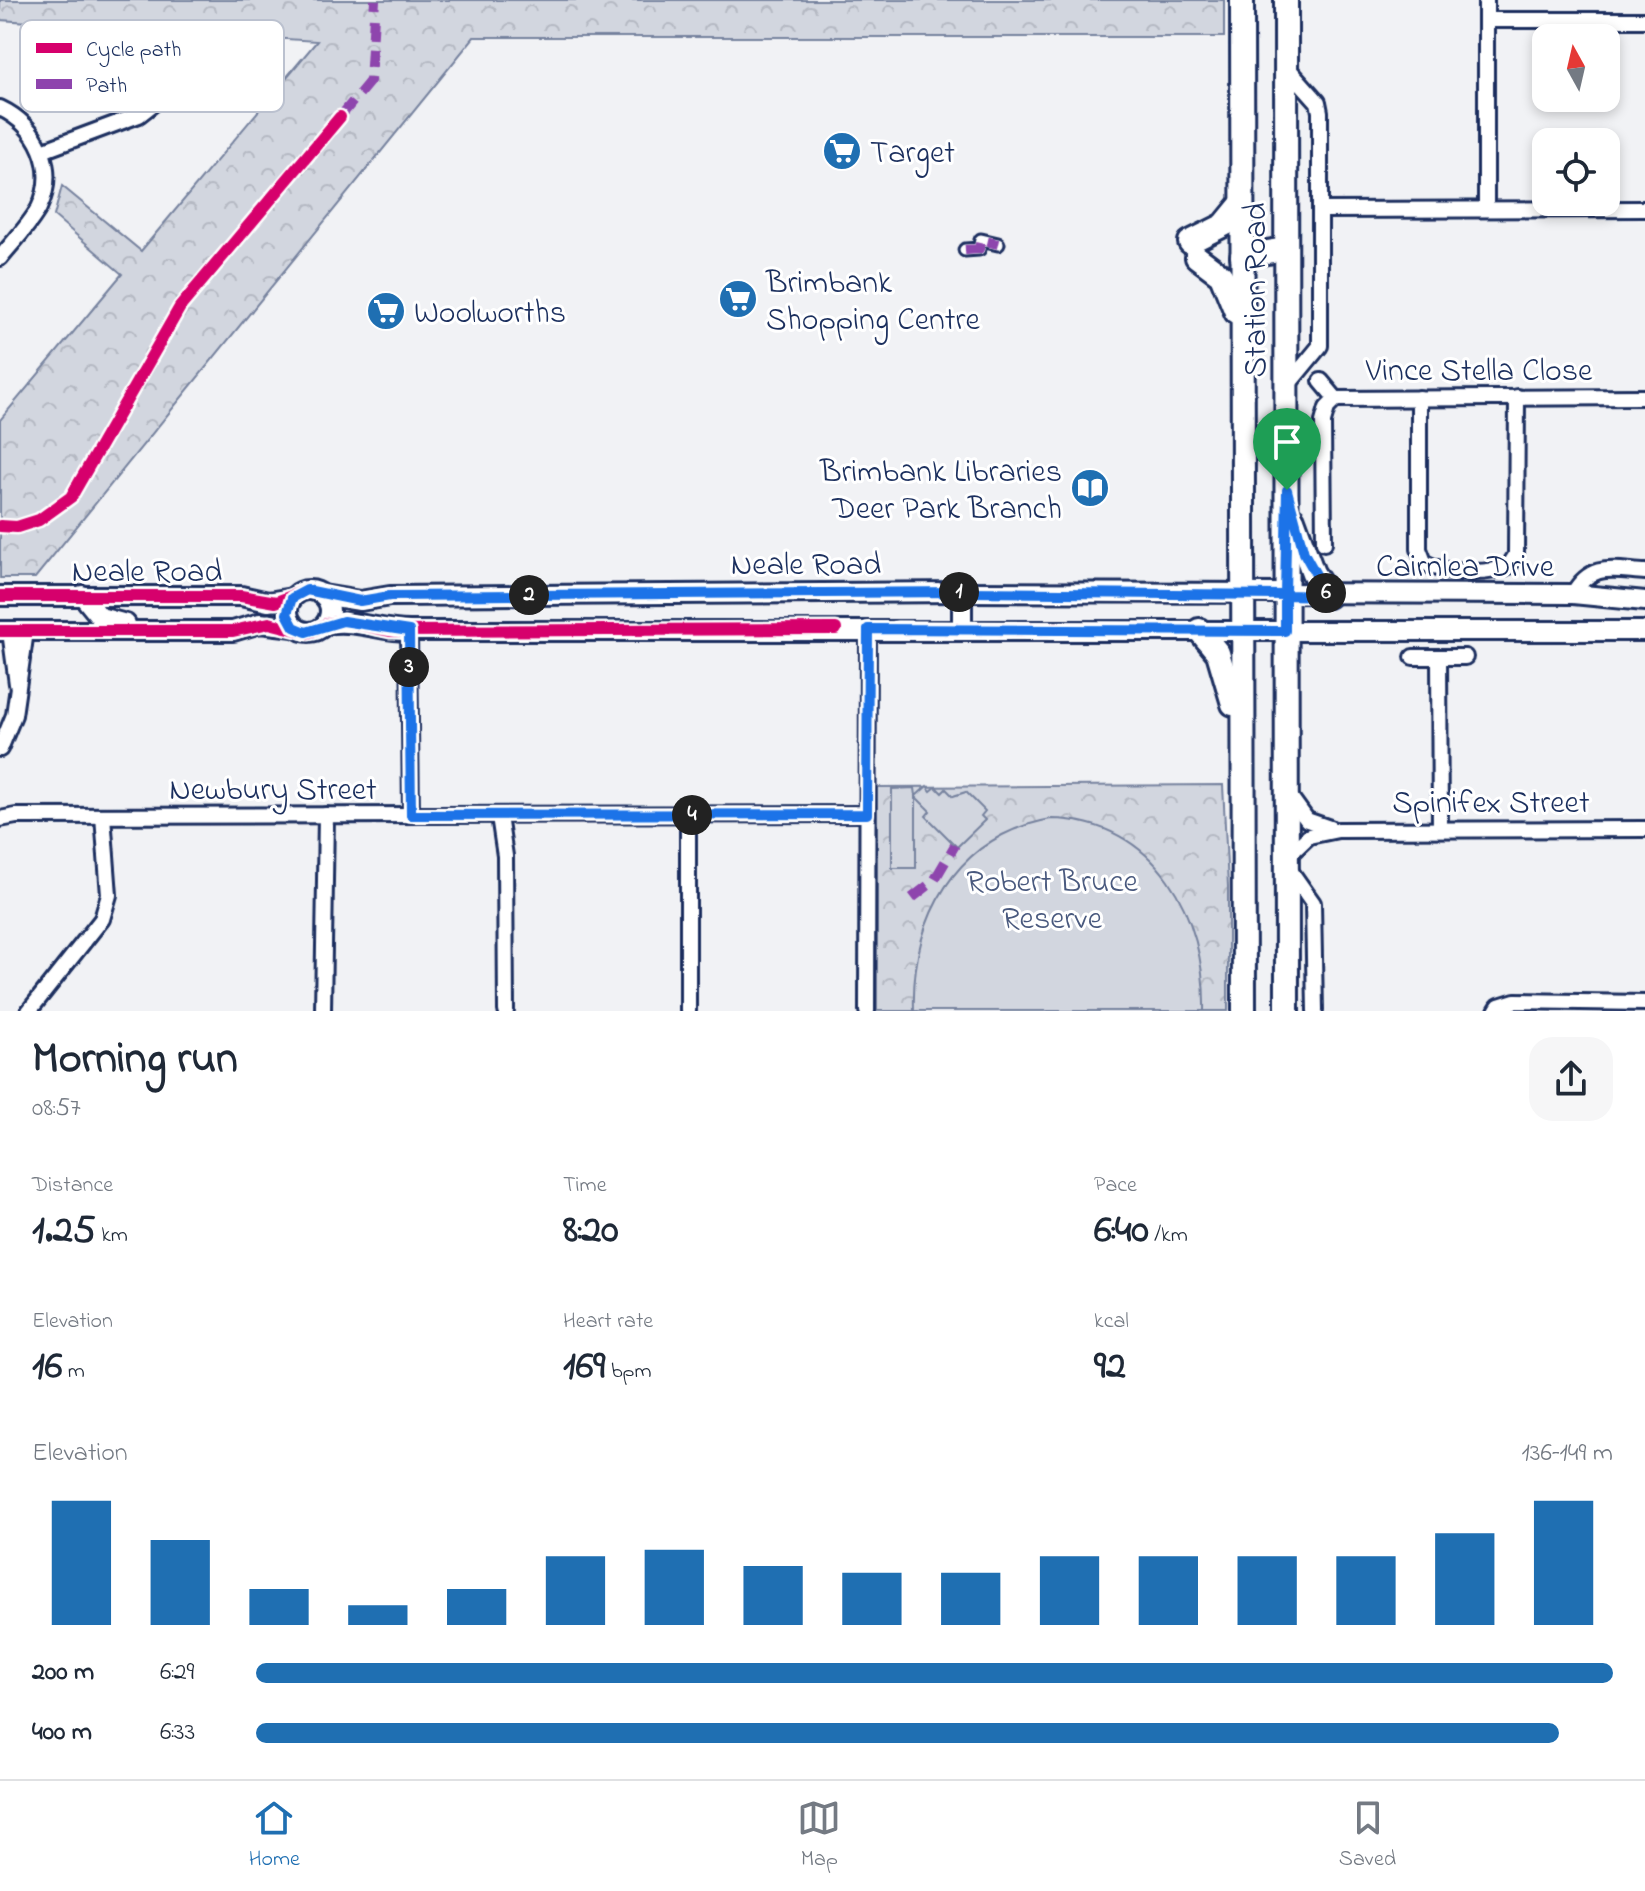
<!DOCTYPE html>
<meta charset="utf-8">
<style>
body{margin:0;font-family:"Indie Flower",sans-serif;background:#f6f6f7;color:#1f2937;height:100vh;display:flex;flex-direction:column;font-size:30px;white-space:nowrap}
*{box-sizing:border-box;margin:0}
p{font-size:26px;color:#747a83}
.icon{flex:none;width:44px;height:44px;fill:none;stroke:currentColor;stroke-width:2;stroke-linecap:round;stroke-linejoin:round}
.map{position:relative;height:1011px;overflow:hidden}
.sheet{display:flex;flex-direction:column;background:#fff;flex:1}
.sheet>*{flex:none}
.needle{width:52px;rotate:352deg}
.buttons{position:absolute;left:1532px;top:24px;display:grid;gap:16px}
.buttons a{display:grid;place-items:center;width:88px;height:88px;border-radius:16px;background:#fff;box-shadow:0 4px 12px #0003;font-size:40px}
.pin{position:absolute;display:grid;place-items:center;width:68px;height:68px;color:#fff;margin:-82px -34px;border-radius:50% 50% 50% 0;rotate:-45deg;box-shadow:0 0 8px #0007}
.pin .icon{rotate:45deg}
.km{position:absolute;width:40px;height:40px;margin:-20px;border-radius:50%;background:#222;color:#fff;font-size:22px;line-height:40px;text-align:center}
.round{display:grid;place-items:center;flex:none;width:84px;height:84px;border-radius:24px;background:#f6f6f7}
.headline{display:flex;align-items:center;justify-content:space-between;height:136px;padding:0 32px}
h1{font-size:44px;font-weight:800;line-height:60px}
.figures{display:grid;grid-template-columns:repeat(3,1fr);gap:12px;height:136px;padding:8px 32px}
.figures div{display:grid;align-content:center}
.figures b{font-size:40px;font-weight:800}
.figures small{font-size:22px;font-weight:400}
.figures p{font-size:22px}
.chart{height:224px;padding:16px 32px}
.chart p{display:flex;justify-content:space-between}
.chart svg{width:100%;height:144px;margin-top:8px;stroke:#1f6fb2;stroke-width:6}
ul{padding:0 32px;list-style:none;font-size:26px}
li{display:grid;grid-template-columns:128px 96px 1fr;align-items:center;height:60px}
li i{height:20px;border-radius:10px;background:#1f6fb2}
.tabs{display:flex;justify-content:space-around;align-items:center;height:112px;border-top:2px solid #e0e1e3;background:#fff;font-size:22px;color:#747a83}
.tabs a{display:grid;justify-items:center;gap:4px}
.tabs .current{color:#1f6fb2}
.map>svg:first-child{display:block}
.park{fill:url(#park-crowns);stroke:#76829e;stroke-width:2}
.pitch{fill:#d2d6df;stroke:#76829e;stroke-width:2}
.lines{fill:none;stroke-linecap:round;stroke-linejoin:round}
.pedestrian-casing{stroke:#1b2f5e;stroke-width:17}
.minor-casing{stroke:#1b2f5e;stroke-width:20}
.tertiary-casing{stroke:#1b2f5e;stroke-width:24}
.primary-casing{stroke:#1b2f5e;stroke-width:28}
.pedestrian{stroke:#fff;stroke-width:11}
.minor{stroke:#fff;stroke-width:14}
.tertiary{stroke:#fff;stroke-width:18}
.primary{stroke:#fff;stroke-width:22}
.quiet{stroke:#8e44ad;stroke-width:10;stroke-dasharray:20 10;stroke-linecap:butt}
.cycleway-casing{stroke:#fff;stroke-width:17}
.cycleway{stroke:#d6006c;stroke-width:12}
.route-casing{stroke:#fff;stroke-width:16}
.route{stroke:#1a73e8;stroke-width:10}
.labels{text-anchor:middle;stroke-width:6;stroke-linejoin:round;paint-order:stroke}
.poi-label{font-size:32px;fill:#1b2f5e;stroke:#fff;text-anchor:start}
.street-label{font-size:32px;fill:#1b2f5e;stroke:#fff}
.park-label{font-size:32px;fill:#49597e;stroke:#fff}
.key{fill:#fff;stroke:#bbc1cf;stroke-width:2}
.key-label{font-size:22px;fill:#1b2f5e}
</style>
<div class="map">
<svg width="1645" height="1011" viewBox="0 0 1645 1011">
<defs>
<pattern id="park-crowns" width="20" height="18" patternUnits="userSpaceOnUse" patternTransform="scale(2)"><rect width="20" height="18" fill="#d2d6df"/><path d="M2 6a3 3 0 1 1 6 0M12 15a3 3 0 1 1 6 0" fill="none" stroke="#b4b8c2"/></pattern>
</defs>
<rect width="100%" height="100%" fill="#f1f2f5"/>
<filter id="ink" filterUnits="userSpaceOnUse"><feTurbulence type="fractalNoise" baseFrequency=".0125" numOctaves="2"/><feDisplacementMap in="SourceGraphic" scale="16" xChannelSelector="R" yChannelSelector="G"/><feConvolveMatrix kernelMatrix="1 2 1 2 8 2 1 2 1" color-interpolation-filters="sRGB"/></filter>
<g filter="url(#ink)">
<g class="park">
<polygon points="0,0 1224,0 1224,37 474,37 35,578 0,578 0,420 122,274 54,216 62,186 141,251 317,41 0,20"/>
<polygon points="1223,785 1228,887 1228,1011 877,1011 877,787"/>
</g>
<g class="pitch">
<polygon points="927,786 931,791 936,787 942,793 946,789 953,796 966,792 985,811 981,816 985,820 957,847 926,816 930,811 916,797 916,868 892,868 892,789 915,788 916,796"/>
<path d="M1051 819C1156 820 1206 916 1204 1011H914C911 919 955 836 1051 819Z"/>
</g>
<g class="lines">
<g class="pedestrian-casing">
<polyline id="pedestrian" points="965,250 979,249 981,240 998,244"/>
</g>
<g class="minor-casing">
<g id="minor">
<polyline points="1486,20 1645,20"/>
<polyline points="1286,66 1318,102 1320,112 1320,346 1287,386"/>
<path d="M0 108C38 126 58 168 39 208 29 226 13 242 0 258"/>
<polyline points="42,151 139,115 153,104"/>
<polyline points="1486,209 1486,0"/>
<polyline points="1321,210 1645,209"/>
<polyline points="1321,381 1336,399 1645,397"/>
<path d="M1419 398V549L1424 562C1441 574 1489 575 1509 566L1516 555 1517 397"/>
<polyline points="1324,543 1323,422 1327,408 1336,399"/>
<path d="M1573 594C1591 562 1613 570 1645 572"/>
<polyline points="10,631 17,684"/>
<polyline points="409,631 411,815"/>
<polyline points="1413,657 1465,657"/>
<polyline points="1439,657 1440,829"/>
<polyline points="0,749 14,715 26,631"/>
<polyline points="1289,795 1307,820 1330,828"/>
<polyline points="499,816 505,856 506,1011"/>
<polyline points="0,819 16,816 867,814"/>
<polyline points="1287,857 1309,836 1338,830 1645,829"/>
<polyline points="1287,866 1313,903 1315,1011"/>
<polyline points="29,1011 102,919 109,895 103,816"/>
<polyline points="323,1011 326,815"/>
<polyline points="688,1011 688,815"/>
<polyline points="867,1011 868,629"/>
<polyline points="1496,1011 1499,1006 1515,1001 1645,1003"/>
</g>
</g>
<g class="tertiary-casing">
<g id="tertiary">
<circle cx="309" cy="611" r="21"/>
<polyline points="962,592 962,629"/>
<polyline points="82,595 100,617 126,624"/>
<polyline points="323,595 360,601 390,596 962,592 1573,594 1645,601"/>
<polyline points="0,596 241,596 268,602 292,598"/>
<path d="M326 624C356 619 380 631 409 631H1645"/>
<polyline points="0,631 233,631 260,623 294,627"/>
</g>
</g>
<g class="primary-casing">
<g id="primary">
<polyline points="1242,0 1244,1011"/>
<polyline points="1286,0 1287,1011"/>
<polyline points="1190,242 1224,225 1242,203"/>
<polyline points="1242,256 1286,249"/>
<polyline points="1197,257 1221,275 1236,312"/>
<polyline points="1293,519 1313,573 1328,596"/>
<polyline points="1199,630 1218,653 1233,704"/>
</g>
</g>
<use href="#pedestrian" class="pedestrian"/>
<use href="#minor" class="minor"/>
<use href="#tertiary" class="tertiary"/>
<use href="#primary" class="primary"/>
<g class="quiet">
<polyline points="340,117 370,81 375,0"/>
<polyline points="965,250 979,249 981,240 998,244"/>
<polyline points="912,898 934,881 955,845"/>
</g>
<g class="cycleway-casing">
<g id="cycleway">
<polyline points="0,526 17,527 39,520 71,497 180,307 340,117"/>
<polyline points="0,596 241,596 276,602 307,590 360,601 390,596 547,595"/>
<polyline points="897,629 1152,630"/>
<polyline points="0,631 233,631 269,623 309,633 326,624 343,621 390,631 836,629"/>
</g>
</g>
<use href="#cycleway" class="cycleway"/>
</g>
</g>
<g class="lines" filter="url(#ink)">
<g class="route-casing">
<polyline id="route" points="1287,490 1285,595 962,592 390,596 360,601 307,590 292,598 287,614 294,627 306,632 343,621 409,631 411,815 867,814 868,629 1285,631 1285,595 1328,596 1304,553 1287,490"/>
</g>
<use href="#route" class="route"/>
</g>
<defs>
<g id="supermarket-disc" transform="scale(2)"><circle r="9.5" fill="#1f6fb2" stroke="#fff"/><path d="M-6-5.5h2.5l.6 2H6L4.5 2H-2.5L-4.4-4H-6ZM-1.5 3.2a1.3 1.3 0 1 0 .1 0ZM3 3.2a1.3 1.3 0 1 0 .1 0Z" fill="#fff"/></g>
<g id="library-disc" transform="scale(2)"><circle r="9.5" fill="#1f6fb2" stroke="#fff"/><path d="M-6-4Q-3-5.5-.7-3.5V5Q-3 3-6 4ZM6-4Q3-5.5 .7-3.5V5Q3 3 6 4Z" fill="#fff"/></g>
</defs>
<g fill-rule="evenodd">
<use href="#supermarket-disc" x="842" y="151"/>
<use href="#supermarket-disc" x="738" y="299"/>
<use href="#supermarket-disc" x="386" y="311"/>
<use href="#library-disc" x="1090" y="488"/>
</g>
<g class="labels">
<g class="poi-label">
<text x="870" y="162">Target</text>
<text x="766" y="292">Brimbank<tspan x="766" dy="37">Shopping Centre</tspan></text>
<text x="414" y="322">Woolworths</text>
<text x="1062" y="481" text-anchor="end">Brimbank Libraries<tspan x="1062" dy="37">Deer Park Branch</tspan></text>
</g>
<g class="street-label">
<text transform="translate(1254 290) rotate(-90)" y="11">Station Road</text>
<text x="1479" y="380">Vince Stella Close</text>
<text x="806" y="574">Neale Road</text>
<text x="1465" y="576">Cairnlea Drive</text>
<text x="147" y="581">Neale Road</text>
<text x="273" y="799">Newbury Street</text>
<text x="1491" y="812">Spinifex Street</text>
</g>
<g class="park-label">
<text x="1052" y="891">Robert Bruce<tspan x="1052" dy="37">Reserve</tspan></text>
</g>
</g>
<rect x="20" y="20" width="264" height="92" rx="12" class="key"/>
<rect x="36" y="43" width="36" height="10" fill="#d6006c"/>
<rect x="36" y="79" width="36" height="10" fill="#8e44ad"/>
<g class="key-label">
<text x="86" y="56">Cycle path</text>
<text x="86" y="92">Path</text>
</g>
</svg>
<div class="buttons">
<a><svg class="needle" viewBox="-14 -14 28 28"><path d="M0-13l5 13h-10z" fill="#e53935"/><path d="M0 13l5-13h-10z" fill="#747a83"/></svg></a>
<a><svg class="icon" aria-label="locate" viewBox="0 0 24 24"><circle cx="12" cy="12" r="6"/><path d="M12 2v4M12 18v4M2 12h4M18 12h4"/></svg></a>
</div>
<div class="pin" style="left:1287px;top:490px;background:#1e9e55"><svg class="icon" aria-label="arrive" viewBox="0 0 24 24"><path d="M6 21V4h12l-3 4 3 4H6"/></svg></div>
<b class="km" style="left:959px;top:592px">1</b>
<b class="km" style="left:529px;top:595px">2</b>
<b class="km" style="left:409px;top:667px">3</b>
<b class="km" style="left:692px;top:815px">4</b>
<b class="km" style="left:1326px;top:593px">6</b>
</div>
<section class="sheet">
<div class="headline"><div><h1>Morning run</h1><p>08:57</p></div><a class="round"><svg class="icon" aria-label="share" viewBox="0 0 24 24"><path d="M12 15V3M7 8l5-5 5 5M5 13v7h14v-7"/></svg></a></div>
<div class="figures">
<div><p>Distance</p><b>1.25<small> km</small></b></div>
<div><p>Time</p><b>8:20</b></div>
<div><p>Pace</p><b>6:40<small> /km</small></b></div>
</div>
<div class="figures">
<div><p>Elevation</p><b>16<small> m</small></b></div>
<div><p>Heart rate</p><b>169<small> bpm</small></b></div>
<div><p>kcal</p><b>92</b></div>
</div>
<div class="chart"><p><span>Elevation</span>136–149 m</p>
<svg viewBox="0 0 160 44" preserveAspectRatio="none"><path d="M5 44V6M15 44V18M25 44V33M35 44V38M45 44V33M55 44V23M65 44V21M75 44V26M85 44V28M95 44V28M105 44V23M115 44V23M125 44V23M135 44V23M145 44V16M155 44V6"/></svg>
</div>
<ul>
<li><b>200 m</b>6:29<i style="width:100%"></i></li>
<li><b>400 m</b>6:33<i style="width:96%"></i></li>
</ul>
</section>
<nav class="tabs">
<a class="current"><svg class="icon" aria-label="home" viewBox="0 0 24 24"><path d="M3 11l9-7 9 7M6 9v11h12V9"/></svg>Home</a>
<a><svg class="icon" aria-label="map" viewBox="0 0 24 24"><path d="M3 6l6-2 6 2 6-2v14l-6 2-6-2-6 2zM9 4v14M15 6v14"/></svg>Map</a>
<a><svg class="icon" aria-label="saved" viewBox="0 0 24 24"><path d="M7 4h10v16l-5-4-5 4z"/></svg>Saved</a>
</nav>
